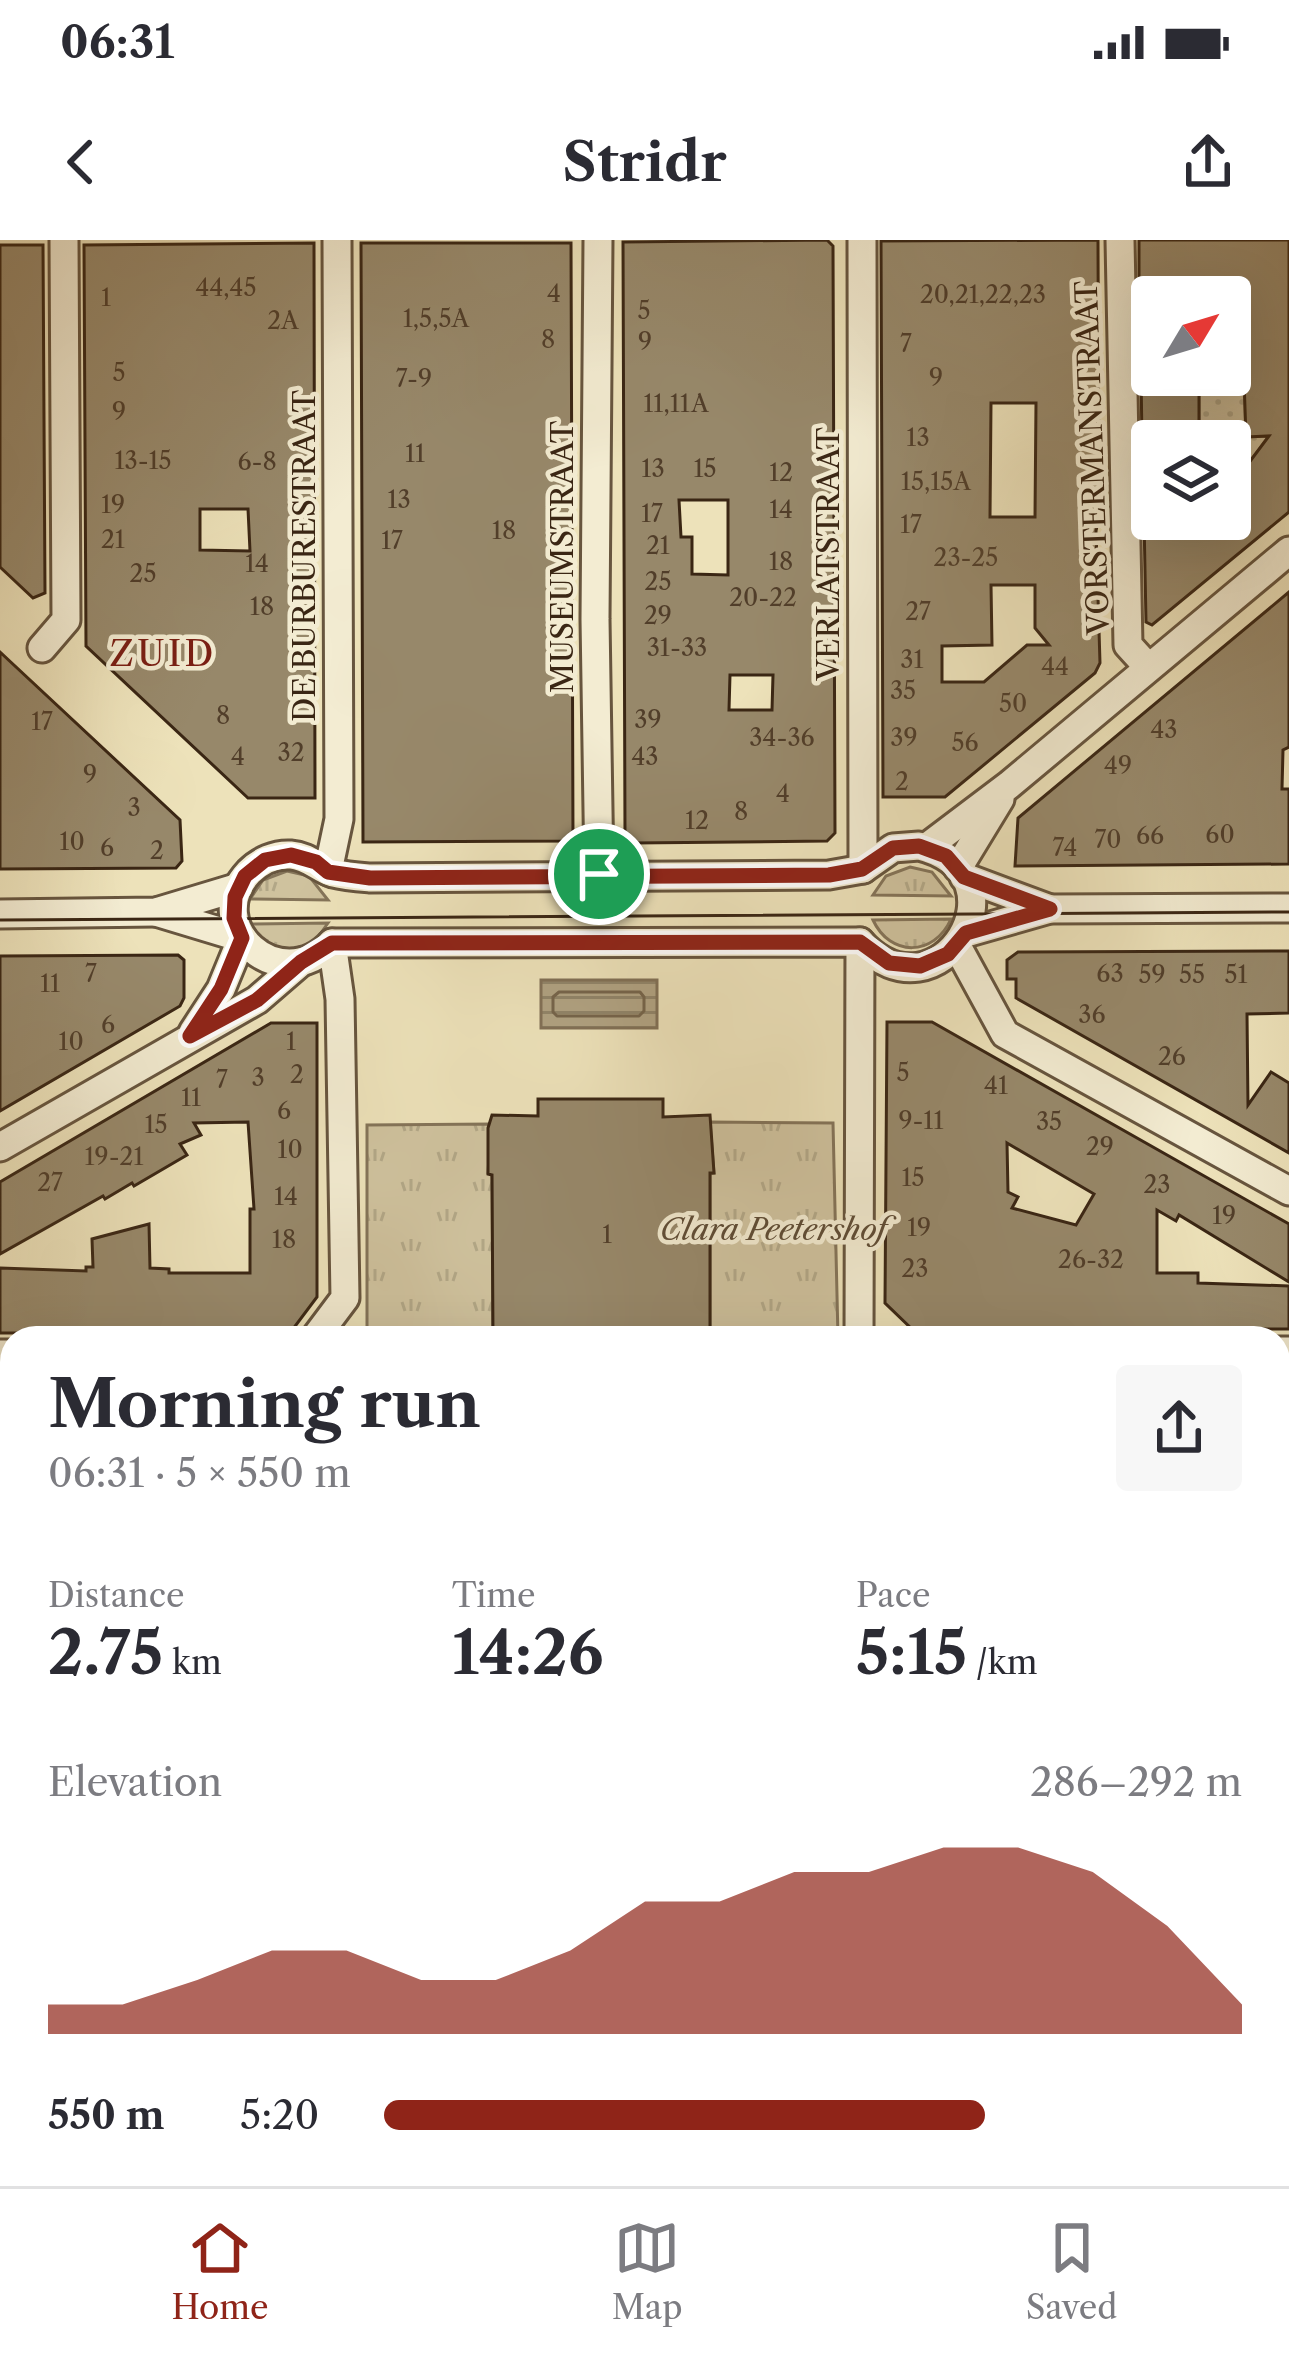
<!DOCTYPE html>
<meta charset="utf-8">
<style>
body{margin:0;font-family:"Libre Caslon Text",serif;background:#f7f7f7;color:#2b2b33;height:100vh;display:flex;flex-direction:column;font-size:45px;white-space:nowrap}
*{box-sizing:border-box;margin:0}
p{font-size:39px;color:#7c7c81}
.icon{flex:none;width:66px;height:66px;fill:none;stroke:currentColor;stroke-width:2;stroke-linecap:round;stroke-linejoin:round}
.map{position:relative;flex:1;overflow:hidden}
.sheet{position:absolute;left:0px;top:1086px;width:1290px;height:861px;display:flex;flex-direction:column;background:#fff;border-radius:36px 36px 0 0;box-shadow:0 12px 48px #0002}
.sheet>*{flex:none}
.needle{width:78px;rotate:52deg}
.tools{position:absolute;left:1131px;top:36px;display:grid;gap:24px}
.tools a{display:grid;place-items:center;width:120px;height:120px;border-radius:12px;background:#fff;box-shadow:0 12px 48px #0002;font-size:60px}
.pin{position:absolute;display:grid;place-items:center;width:102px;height:102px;color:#fff;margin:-51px;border:6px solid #fff;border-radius:50%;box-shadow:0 3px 12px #0007}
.round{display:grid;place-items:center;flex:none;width:126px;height:126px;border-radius:12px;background:#f7f7f7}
.headline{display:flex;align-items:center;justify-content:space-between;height:204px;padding:0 48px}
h1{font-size:66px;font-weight:800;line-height:90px}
.metrics{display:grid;grid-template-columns:repeat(3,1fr);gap:18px;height:204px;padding:12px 48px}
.metrics div{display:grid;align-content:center}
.metrics b{font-size:60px;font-weight:800}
.metrics small{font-size:33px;font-weight:400}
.metrics p{font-size:33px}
.chart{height:336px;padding:24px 48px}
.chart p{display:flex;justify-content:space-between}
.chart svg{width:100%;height:216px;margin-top:12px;fill:#8f2418;opacity:.7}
ul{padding:0 48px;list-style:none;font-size:39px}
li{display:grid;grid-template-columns:192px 144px 1fr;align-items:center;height:90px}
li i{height:30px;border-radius:15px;background:#8f2418}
.status{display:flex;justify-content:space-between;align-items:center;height:84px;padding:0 60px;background:#fff;direction:ltr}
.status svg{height:33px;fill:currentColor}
header{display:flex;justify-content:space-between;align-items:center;height:156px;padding:0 48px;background:#fff;font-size:54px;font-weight:800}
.dock{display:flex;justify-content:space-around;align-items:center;height:168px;border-top:3px solid #e1e1e2;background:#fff;font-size:33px;color:#7c7c81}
.dock a{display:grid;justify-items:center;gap:6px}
.dock .selected{color:#8f2418}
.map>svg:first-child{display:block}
.grass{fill:url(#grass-tufts);stroke:#847459;stroke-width:3}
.garden{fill:url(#garden-dots);stroke:#847459;stroke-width:3}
.water{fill:url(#water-rules);stroke:#817056;stroke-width:3}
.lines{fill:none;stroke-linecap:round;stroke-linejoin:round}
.shore{stroke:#75644b;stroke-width:3}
.building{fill:#97886a;stroke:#3a2614;stroke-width:3;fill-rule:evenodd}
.minor-casing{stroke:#67553e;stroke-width:33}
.major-casing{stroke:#3a2614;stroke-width:39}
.minor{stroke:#f3ecd2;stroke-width:27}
.major{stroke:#ede2ba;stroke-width:33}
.tram{stroke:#3a2614;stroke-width:3}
.route-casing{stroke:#fff;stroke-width:24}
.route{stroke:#8f2418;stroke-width:15}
.labels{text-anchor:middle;stroke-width:9;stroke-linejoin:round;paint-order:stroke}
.number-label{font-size:24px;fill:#513e2a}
.street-label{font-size:30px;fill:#3a2614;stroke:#f3ecd2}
.park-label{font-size:30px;font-style:italic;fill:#5f4d36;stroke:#f3ecd2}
.quarter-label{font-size:36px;letter-spacing:3px;fill:#7a1f14;stroke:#f3ecd2}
</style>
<div class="status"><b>06:31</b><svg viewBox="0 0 49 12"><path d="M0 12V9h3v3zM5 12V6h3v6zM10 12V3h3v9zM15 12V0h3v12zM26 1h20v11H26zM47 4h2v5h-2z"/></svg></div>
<header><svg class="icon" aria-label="back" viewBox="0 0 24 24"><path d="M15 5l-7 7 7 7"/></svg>Stridr<svg class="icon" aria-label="share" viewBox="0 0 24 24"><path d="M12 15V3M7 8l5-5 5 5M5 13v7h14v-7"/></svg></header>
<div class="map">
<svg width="1289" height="1946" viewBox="0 0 1289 1946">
<defs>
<pattern id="grass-tufts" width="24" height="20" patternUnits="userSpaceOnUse" patternTransform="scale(3)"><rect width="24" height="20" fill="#cfc29e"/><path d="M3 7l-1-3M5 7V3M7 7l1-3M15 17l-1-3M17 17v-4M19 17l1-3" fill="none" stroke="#b2a787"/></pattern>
<pattern id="garden-dots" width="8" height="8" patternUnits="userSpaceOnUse" patternTransform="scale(3)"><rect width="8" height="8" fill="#cfc29e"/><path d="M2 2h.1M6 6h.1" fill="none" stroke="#b2a787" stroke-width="1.8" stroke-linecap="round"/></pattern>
<pattern id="water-rules" width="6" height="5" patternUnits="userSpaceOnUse" patternTransform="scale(3)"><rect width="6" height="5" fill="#b0a282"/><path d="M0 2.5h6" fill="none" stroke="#908469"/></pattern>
</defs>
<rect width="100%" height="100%" fill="#ede2ba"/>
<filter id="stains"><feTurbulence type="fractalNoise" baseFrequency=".00167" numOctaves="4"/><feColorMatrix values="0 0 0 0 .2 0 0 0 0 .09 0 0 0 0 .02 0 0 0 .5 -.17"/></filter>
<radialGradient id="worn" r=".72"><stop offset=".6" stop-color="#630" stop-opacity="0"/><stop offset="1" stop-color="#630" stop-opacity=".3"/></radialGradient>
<g class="grass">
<polygon points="910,627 932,632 951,656 873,655 886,636"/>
<polygon points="287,631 309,636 328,660 250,659 263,640"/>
<path d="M951 679C934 717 890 717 873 680Z"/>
<polygon points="328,683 311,707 277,711 258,698 250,684"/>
<polygon points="710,882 833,883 838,1098 710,1098 710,934 714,933"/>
<polygon points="491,884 488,933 492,935 493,1098 367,1098 367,885"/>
</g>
<polygon class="garden" points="1230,111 1251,111 1244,134 1246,197 1269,196 1230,248 1230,201 1199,201 1199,135 1230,135"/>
<rect class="water" x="541" y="740" width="116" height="48"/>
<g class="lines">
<polygon class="shore" points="559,752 640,752 644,757 644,771 639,776 557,776 553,772 553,757"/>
</g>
<g class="building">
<path d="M827 0 833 6 835 593 827 601 634 603 625 594 623 2ZM679 260H728V335L692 334V297H681ZM730 435H773L772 470H729Z"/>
<path d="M1098 0 1099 276 1096 291 1100 423 1095 433 945 557H883L881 1ZM991 163H1036L1035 277H990ZM991 345H1035V388L1049 405H1027L984 442H942V406L992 405Z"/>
<polygon points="1139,0 1289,0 1289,272 1152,385 1146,382 1144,279 1230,279 1230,248 1269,196 1246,197 1243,111 1230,111 1230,57 1139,57"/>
<path d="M314 3 315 558H248L86 406 84 5ZM200 269H248L250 311 200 310Z"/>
<polygon points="361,3 571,3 573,601 363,602"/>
<polygon points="0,5 43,5 45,353 33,358 0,327"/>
<polygon points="1141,135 1199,135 1199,201 1142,201"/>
<polygon points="1289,352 1289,507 1283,510 1282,549 1289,549 1289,624 1015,626 1018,578"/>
<polygon points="0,412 180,580 182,621 176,628 0,629"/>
<polygon points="1289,711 1289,773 1247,774 1248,865 1271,832 1289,843 1289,913 1016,758 1016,739 1007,739 1007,720 1018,712"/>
<polygon points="178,715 184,720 184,758 180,766 0,871 0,716"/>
<path d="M887 782H932L1289 984V1042L1179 975 1176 981 1157 970V1033H1198V1043L1289 1046V1089L914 1091 885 1063ZM1007 903 1094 954 1076 985 1012 968 1018 957 1008 952Z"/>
<polygon points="271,783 317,783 317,1057 290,1093 0,1093 0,1028 86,1031 86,1027 93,1027 92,999 149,984 150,1028 169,1029 169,1033 250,1033 250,969 254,969 248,882 194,883 201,895 180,904 187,915 134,946 132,943 105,959 103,956 0,1014 0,942"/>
<polygon points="538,859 663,859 663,877 710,875 714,933 710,933 710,1098 493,1098 492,935 488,934 488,888 492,875 538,876"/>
</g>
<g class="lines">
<g class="minor-casing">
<g id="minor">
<polyline points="598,0 595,379 599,634"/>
<polyline points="862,0 863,629"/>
<polyline points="1120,0 1128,405 1148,427"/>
<polyline points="42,408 66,380 64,0"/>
<path d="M919 606C1033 634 938 788 860 702L332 703C279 759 199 685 249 632 260 621 275 614 291 615 308 616 318 628 333 633 345 636 358 637 370 638L829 635 863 629 893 608Z"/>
<polyline points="927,607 1009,545 1289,311"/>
<polyline points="958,628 1000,559"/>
<polyline points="328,631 339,579 337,0"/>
<polyline points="964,637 1050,669"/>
<polyline points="156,672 242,698"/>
<polyline points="0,674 156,672 239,647"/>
<polyline points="966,693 1050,669 1289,668"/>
<polyline points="957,706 1005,794 1289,951"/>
<polyline points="193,792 221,749 242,698"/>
<polyline points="0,907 257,760 301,722"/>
<polyline points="315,1098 345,1058 340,759 332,703"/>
<polyline points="859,1098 860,702"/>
<polyline points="1278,1111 1289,1111"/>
<polyline points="0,1114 12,1114"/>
<polyline points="1278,1403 1289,1392"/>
<polyline points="1278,1488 1289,1499"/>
<polyline points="0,1489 12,1494"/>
<polyline points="0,1661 12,1666"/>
<polyline points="1278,1777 1289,1776"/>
<polyline points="0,1944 68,1935"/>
</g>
</g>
<g class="major-casing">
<g id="major">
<polyline points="0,1539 12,1544"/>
<polyline points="0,1610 12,1616"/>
<polyline points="700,1935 724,1946"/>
<polyline points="869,1935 892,1946"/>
</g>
</g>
<use href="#minor" class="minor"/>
<use href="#major" class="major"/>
<g class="tram">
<polyline points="0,680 1289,672"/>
<polyline points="1278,1409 1289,1398"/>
<polyline points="0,1583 12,1589"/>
<polyline points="765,1935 788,1946"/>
<polyline points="799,1935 823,1946"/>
<polyline points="19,1946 104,1935"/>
</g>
</g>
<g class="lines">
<g class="route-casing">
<polygon id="route" points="919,606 946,616 964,637 1050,669 966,693 948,714 920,726 889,723 860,702 332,703 301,722 257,760 190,796 221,749 242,698 234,678 235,657 245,636 265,620 291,615 316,622 328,632 370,638 829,635 862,629 893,608"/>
</g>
<use href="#route" class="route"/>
</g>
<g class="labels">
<g class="number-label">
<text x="226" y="56">44,45</text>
<text x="554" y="62">4</text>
<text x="983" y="63">20,21,22,23</text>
<text x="106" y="66">1</text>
<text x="644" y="79">5</text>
<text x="436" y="87">1,5,5A</text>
<text x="283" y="89">2A</text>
<text x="548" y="108">8</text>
<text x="645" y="110">9</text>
<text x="906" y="112">7</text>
<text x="119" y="141">5</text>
<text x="936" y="146">9</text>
<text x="414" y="147">7-9</text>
<text x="676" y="172">11,11A</text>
<text x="119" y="180">9</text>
<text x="918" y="206">13</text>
<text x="415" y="222">11</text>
<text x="143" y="229">13-15</text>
<text x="257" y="230">6-8</text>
<text x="653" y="237">13</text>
<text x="705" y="237">15</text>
<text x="781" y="241">12</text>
<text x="936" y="250">15,15A</text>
<text x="399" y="268">13</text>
<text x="113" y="273">19</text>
<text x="781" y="278">14</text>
<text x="652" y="282">17</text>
<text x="911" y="293">17</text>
<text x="504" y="299">18</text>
<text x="113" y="308">21</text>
<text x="392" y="309">17</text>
<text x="658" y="314">21</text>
<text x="966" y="326">23-25</text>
<text x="781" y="330">18</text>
<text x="257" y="332">14</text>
<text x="143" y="342">25</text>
<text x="658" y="350">25</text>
<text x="763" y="366">20-22</text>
<text x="262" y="375">18</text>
<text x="918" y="380">27</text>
<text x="658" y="384">29</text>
<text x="677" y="416">31-33</text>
<text x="912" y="428">31</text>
<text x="1055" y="435">44</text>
<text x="903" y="459">35</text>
<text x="1013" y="472">50</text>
<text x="223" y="484">8</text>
<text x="648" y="488">39</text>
<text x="42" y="490">17</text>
<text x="1164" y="498">43</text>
<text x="782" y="506">34-36</text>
<text x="904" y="506">39</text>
<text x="965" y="511">56</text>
<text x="291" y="521">32</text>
<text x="238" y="525">4</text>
<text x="645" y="525">43</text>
<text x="1118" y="534">49</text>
<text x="90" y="543">9</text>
<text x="902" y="550">2</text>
<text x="783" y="562">4</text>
<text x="134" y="576">3</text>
<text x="741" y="580">8</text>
<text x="697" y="589">12</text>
<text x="1220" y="603">60</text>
<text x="1150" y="604">66</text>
<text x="1108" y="608">70</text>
<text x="72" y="610">10</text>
<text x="107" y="616">6</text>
<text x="1065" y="616">74</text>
<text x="157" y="619">2</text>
<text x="91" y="742">7</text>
<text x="1110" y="742">63</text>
<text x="1152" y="743">59</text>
<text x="1192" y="743">55</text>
<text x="1236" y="743">51</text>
<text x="50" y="752">11</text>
<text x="1092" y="783">36</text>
<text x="108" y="793">6</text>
<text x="71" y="810">10</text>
<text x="291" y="810">1</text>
<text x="1172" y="825">26</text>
<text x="903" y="841">5</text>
<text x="297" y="843">2</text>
<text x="258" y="846">3</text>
<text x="222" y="848">7</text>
<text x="996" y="854">41</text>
<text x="191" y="866">11</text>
<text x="284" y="879">6</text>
<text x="921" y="889">9-11</text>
<text x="1049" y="890">35</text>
<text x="156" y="893">15</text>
<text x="1100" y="915">29</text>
<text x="290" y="918">10</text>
<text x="114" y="925">19-21</text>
<text x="913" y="946">15</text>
<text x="50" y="951">27</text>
<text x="1157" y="953">23</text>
<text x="286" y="965">14</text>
<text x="1224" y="984">19</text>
<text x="919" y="996">19</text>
<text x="607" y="1003">1</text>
<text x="284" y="1008">18</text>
<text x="1091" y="1028">26-32</text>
<text x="915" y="1037">23</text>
</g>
<g class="street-label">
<text transform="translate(1093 218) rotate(-92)" y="10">VORSTERMANSTRAAT</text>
<text transform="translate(829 314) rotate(-90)" y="10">VERLATSTRAAT</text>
<text transform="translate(305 316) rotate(-90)" y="10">DE BURBURESTRAAT</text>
<text transform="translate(563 317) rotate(-90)" y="10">MUSEUMSTRAAT</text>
</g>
<g class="park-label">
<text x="773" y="1000">Clara Peetershof</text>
</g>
<g class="quarter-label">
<text x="163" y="426">ZUID</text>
</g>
</g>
<rect width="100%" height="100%" filter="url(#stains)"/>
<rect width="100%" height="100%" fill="url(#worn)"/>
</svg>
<div class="tools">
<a><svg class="needle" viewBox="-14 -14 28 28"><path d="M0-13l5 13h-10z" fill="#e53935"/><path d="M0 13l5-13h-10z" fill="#7c7c81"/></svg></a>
<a><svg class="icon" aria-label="layers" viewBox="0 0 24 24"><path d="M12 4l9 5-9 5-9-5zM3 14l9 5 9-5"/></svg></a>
</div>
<div class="pin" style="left:599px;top:634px;background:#1e9e55"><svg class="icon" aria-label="arrive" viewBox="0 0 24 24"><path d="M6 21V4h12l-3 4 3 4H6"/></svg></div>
<section class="sheet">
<div class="headline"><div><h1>Morning run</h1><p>06:31 · 5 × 550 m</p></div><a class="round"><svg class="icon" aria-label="share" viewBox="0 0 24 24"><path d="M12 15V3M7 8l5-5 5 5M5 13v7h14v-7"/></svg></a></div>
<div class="metrics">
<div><p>Distance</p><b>2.75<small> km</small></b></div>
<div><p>Time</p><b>14:26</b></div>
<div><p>Pace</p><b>5:15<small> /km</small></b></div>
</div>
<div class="chart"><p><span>Elevation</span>286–292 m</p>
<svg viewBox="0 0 160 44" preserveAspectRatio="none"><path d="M0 44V38L10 38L20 33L30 27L40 27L50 33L60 33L70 27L80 17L90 17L100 11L110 11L120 6L130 6L140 11L150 22L160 38V44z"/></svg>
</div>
<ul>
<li><b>550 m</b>5:20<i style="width:70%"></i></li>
</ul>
</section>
</div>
<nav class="dock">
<a class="selected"><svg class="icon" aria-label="home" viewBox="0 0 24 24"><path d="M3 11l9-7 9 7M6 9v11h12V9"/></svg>Home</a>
<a><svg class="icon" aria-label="map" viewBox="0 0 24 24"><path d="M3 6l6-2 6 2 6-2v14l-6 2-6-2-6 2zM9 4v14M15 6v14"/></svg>Map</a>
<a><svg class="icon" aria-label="saved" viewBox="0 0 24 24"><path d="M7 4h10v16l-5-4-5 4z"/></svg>Saved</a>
</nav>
